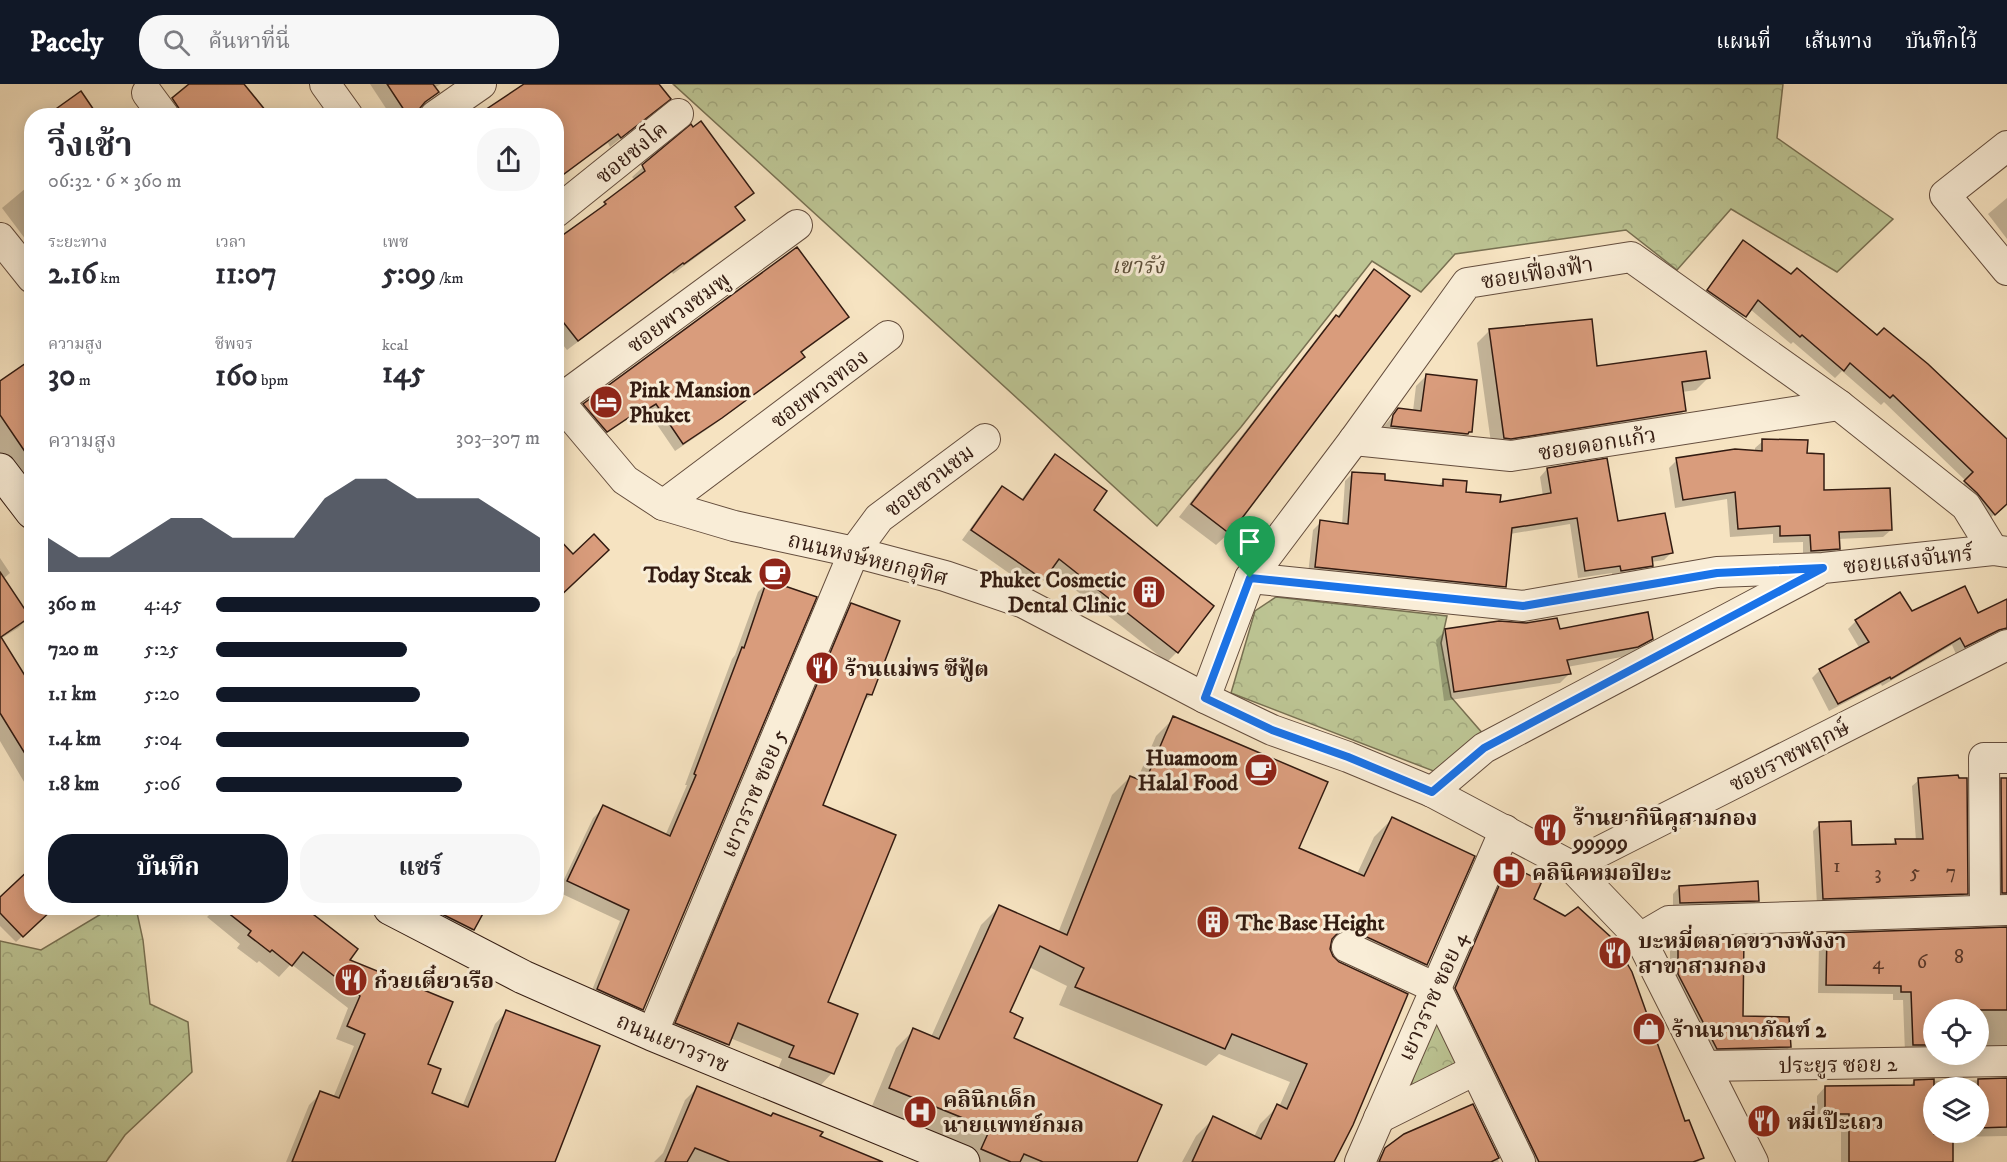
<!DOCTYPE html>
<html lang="th">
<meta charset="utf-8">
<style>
body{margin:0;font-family:"IM FELL DW Pica","Noto Serif Thai",serif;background:#f7f7f7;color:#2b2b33;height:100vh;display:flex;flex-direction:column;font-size:22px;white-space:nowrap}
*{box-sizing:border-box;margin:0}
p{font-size:20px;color:#7c7c81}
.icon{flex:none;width:33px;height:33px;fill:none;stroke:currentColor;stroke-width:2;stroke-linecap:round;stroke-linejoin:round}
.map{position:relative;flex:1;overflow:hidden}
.sheet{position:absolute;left:24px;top:24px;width:540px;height:807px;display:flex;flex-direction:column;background:#fff;border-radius:24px;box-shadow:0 3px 15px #0003}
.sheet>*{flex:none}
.tools{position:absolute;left:1923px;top:915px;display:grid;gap:12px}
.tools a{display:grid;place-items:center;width:66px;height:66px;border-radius:50%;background:#fff;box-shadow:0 3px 15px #0003;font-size:30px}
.pin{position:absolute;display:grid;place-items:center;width:51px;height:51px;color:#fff;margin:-62px -26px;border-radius:50% 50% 50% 0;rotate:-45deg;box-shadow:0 0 6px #0007}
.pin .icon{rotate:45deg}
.round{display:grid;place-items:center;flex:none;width:63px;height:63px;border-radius:24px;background:#f7f7f7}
.headline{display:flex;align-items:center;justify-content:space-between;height:102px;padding:0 24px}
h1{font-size:33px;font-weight:700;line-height:45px}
.figures{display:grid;grid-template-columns:repeat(3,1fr);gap:9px;height:102px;padding:6px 24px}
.figures div{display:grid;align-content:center}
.figures b{font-size:30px;font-weight:700}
.figures small{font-size:16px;font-weight:400}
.figures p{font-size:16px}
.chart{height:168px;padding:12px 24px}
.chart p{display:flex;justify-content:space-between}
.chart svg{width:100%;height:108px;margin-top:6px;fill:#111827;opacity:.7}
.button{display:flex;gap:12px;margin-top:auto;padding:12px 24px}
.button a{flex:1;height:69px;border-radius:24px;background:#111827;color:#fff;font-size:24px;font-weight:700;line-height:69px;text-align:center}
.button a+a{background:#f7f7f7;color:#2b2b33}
ul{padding:0 24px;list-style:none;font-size:20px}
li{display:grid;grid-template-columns:96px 72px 1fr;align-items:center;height:45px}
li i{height:15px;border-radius:8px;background:#111827}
header{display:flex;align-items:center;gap:36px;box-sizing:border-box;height:84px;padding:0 30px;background:#111827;color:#fff}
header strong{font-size:28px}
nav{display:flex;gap:33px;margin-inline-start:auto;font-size:21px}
.search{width:420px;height:54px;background:#f7f7f7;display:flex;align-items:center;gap:15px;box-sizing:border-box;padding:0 21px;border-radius:24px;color:#7c7c81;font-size:22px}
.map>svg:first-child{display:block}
.forest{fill:url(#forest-crowns);stroke:#787052;stroke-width:1.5}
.shadow{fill:#0003;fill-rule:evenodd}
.building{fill:#d99c7c;stroke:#331b11;stroke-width:1.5}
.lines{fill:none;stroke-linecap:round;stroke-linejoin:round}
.street-casing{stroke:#644d3d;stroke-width:32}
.secondary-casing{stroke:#331b11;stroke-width:35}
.street{stroke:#f9edd7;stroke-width:30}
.secondary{stroke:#f9edd7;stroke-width:33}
.route-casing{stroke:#fff;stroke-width:12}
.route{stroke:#1a73e8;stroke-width:8}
.labels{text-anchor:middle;stroke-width:6;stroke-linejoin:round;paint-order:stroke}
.number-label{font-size:20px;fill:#5c3b2c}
.street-label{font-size:22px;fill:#331b11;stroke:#f9edd7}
.park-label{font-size:22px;font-style:italic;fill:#5c4e38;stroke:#f9edd7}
.poi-label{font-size:22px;font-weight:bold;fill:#331b11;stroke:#f9edd7;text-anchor:start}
</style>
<header>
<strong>Pacely</strong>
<div class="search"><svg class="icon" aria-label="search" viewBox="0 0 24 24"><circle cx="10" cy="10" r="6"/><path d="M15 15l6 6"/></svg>ค้นหาที่นี่</div>
<nav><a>แผนที่</a><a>เส้นทาง</a><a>บันทึกไว้</a></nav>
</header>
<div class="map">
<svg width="2007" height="1078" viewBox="0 0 2007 1078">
<defs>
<pattern id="forest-crowns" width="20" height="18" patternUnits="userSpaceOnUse" patternTransform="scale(1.5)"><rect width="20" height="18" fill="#bcc493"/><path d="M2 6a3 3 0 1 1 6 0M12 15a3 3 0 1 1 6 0" fill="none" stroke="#a2a87e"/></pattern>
</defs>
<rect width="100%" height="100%" fill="#f6e3c1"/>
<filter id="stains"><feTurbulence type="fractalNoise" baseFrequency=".00333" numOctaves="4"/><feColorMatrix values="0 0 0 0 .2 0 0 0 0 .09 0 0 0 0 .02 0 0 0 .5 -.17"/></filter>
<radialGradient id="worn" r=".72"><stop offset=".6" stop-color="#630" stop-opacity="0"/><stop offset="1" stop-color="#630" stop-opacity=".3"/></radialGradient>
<g class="forest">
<polygon points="673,0 1783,0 1777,54 1893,135 1837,188 1731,125 1677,186 1626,146 1455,170 1421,208 1372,177 1241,343 1157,442"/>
<polygon points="1276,513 1447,532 1441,559 1451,613 1484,651 1436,688 1231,609 1255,527"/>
<polygon points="111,824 136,824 143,856 150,920 188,938 192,988 125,1051 106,1078 0,1078 0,857 41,866"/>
<polygon points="1437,922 1463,984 1408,1010"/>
</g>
<g class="shadow">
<polygon points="191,0 242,0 268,32 161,32 159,28"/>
<polygon points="370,0 441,0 434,4 437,8 418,26 417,32 391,32"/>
<polygon points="526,0 657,0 669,15 610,63 608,59 556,95 556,32"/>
<polygon points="691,42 752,109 734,125 743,136 733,146 673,190 672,188 567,266 556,252 556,157 595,130 605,119 635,96 632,93 643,83"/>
<polygon points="32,99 32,164 2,124"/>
<polygon points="2007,114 2007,155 1988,130"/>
<polygon points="1743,158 2007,357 2007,419 1986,438 1957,406 1966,397 1884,318 1881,321 1842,287 1835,294 1793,258 1791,260 1750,225 1736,241 1700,215 1735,166"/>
<polygon points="1375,187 1408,212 1229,449 1216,461 1179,433 1324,245 1337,233 1362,200"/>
<polygon points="847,233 800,270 803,273 795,281 712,342 675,367 647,326 639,332 637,329 598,355 576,329 584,321"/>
<polygon points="1489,247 1595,283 1708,294 1696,306 1682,308 1684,327 1672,339 1492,366 1477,259"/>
<polygon points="32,283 32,418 0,378 0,298"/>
<polygon points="1426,292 1470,348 1460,358 1382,352 1383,343 1399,326 1413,327 1416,302"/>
<polygon points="1763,357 1806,371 1822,407 1891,446 1883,453 1838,455 1838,464 1830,472 1803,474 1803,458 1773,459 1773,450 1730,453 1727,415 1675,424 1669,384 1677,376 1755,368 1755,364"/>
<polygon points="1055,372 1092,426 1177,568 1167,578 1050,486 1033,506 962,456 992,414 1002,404 1021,416 1045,383"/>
<polygon points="1547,385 1616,439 1671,469 1664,476 1651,478 1652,481 1644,489 1613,494 1612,489 1578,494 1570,440 1510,450 1505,502 1497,510 1308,490 1313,446 1321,438 1342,441 1345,397 1353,389 1383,397 1437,403 1444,396 1464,410 1499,419 1543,412 1540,393"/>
<polygon points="0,474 10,489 3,495 29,533 18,544 0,555 32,606 30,708 0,657"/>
<polygon points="768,498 642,925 632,935 588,916 620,837 558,808 593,734 604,723 665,752 687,701 685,701 732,575 735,571 758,508"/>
<polygon points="2007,517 2007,553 1956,570 1952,561 1882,602 1881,600 1829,627 1812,594 1820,586 1860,565 1848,545 1856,537 1911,529 1977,531"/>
<polygon points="852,521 871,611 861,620 821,722 826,919 832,989 820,1002 778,985 782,975 730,954 727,960 715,973 664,952 839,534"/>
<polygon points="1446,546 1559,547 1651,554 1642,564 1627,572 1567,583 1569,590 1560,599 1444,617 1436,556"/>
<polygon points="1174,634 1297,765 1357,790 1374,753 1392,735 1426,880 1408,898 1335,865 1328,863 1333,1078 1182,1078 1196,1052 1214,1034 1254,1053 1260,1040 1278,1022 1279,1023 1290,998 1219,970 1206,982 1059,921 1067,902 1029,883 1008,929 1012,954 1136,1078 967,1078 973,1064 872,1022 896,964 914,946 931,953 981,841 999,823 1058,849 1112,711 1130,693 1137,696 1156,652"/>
<polygon points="2002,695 2007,695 2007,820 1994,817 1993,704"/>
<polygon points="1919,696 1966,809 1959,816 1817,821 1813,747 1820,740 1851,762 1890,762 1896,756 1916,757 1912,702"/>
<polygon points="1509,783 1684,1039 1702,1073 1698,1078 1524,1078 1445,915 1498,794"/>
<polygon points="1679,803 1757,816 1751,823 1673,825 1673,810"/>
<polygon points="0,815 32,824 52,824 16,858 0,842"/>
<polygon points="216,824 303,824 356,865 347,876 426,981 430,1010 462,1023 495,940 507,927 553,1078 286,1078 309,1021 321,1009 333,1014 354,962 336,955 348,924 291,880 279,893 259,877 257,879 237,864 240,860 207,833"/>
<polygon points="409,824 484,824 473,846 466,853"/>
<polygon points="2007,845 2007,970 1978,968 1978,926 1934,926 1934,969 1905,969 1903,916 1893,916 1893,910 1818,909 1819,859 1828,851"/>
<polygon points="1679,855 1742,934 1790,963 1781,971 1708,973 1670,899 1670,864"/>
<path d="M2007 996V1052L1951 1053V1078H1841V1038H1817V1012L1825 1003H1909L1914 997ZM1934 1004H1978V1048H1934Z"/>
<polygon points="697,1004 818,1052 880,1078 654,1078 663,1069 685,1016"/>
<polygon points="1472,1022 1499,1078 1374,1078 1386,1065"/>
</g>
<g class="building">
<polygon points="189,0 244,0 270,32 184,32 172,14"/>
<polygon points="387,0 433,0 439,8 425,18 420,24 418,32 408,32"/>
<polygon points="524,0 659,0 671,15 621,54 618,50 556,96 556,32 476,32"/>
<polygon points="81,7 98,32 46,32"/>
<polygon points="701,37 754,109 735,123 745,136 684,180 683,179 578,257 556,229 556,156 606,120 604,118 645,87 642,81 691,40 693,43"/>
<polygon points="1743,156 1791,190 1797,184 1877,251 1884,244 1928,280 2007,355 2007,420 1995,431 1977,409 1964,397 1973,388 1893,311 1890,314 1850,279 1844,287 1802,251 1800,253 1758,216 1746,233 1707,206"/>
<polygon points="797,163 849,233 801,268 805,273 722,334 683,360 656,320 648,325 646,322 607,348 583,320"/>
<polygon points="1374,185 1410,212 1230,450 1191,420 1336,231 1339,233"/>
<polygon points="1592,235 1597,282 1706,267 1710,294 1682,298 1686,327 1511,355 1504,354 1489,245"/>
<polygon points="32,275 32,378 0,331 0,297"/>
<polygon points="1426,290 1477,296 1472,348 1469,348 1468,350 1391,342 1393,331 1398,324 1421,327"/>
<polygon points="1762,355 1808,356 1807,369 1824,370 1824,406 1890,404 1892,446 1839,448 1840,465 1811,467 1810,451 1780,452 1780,442 1738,445 1735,408 1683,416 1676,374 1735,365 1762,367"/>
<polygon points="1055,370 1107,407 1094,426 1214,522 1178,569 1059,475 1044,496 971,446 1002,402 1023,416"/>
<polygon points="1607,374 1618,437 1665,429 1673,469 1652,473 1653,482 1621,487 1620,482 1585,487 1577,434 1512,444 1506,503 1315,483 1320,436 1348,440 1352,388 1385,390 1385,396 1443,402 1443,395 1467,397 1466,408 1501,411 1500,418 1551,409 1547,384"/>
<polygon points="594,450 609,466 556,516 556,452 573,470"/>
<polygon points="0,488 30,533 1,553 32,603 32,681 0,629"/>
<polygon points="767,496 817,513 643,926 597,905 629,826 567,797 603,721 670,752 696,691 694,690 742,563 744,564"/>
<polygon points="1965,502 1978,529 2007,515 2007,544 1999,546 1965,563 1960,554 1891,595 1890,593 1838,620 1819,585 1869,558 1855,536 1900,508 1912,527"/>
<polygon points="851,519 900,537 872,611 867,610 823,721 896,751 828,918 858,930 834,990 789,973 794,962 738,939 729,961 675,939"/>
<polygon points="1648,528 1653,555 1638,563 1567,576 1571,590 1454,608 1445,545 1499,537 1526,539 1557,534 1560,545"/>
<polygon points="1173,632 1328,698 1299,764 1364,792 1392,733 1475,772 1427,881 1354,847 1345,846 1338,849 1332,855 1330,865 1333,872 1339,878 1408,910 1353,1041 1334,1078 1192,1078 1213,1032 1261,1055 1277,1020 1287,1025 1307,980 1232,950 1225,965 1075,903 1084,884 1040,862 1010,928 1023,934 1014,954 1162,1021 1137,1078 1043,1078 1024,1070 1020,1078 1011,1078 981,1065 990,1045 889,1004 913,944 939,955 999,821 1067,851 1130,692 1145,698"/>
<polygon points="1958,691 1959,694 1967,694 1968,810 1823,815 1819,738 1851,737 1852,761 1896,760 1895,755 1923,755 1918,694"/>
<polygon points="2001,694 2007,694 2007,809 2002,809"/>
<polygon points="1508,781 1542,797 1534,815 1565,832 1578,823 1613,855 1632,888 1685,1037 1689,1036 1704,1074 1693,1078 1539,1078 1455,904"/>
<polygon points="32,783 32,824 54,824 23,853 0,829 0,813"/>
<polygon points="1758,797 1759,817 1680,819 1679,802"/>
<polygon points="222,824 305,824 358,865 350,876 453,918 428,980 441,985 432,1009 468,1023 506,926 600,962 555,1078 292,1078 320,1007 339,1014 365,950 347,942 360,912 303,868 292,882 272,866 270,868 248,851 251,847"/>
<polygon points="430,824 486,824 474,846"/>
<polygon points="2007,843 2007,926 1934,926 1934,961 1913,961 1911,908 1901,908 1901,902 1826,901 1827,849"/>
<polygon points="1744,852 1743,932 1789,933 1791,963 1717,965 1678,890 1678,854"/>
<polygon points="2007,994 2007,1043 1978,1044 1978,995"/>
<polygon points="1934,995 1934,1050 1953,1050 1953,1078 1849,1078 1849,1030 1825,1030 1825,1002 1914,1001 1914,996"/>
<polygon points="697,1002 771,1032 773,1029 823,1048 820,1052 883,1078 730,1078 695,1064 687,1078 665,1078"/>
<polygon points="1473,1020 1499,1074 1491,1078 1379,1078 1385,1064 1404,1050"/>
</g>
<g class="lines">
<g class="street-casing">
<g id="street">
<polyline points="325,0 348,32"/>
<polyline points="147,9 164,32"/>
<polyline points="435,32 481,0"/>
<polyline points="2007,62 1945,111 2007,186"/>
<polyline points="556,128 678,30"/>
<polyline points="0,154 32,194"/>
<polyline points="556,314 625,396 663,421 734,442 854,468 945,492 1024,519 1205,614 1272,646 1348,673 1432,708 1571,782 1640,854 1753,1078"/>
<polyline points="559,316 797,141"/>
<polyline points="1354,356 1511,372 1839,321"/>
<polyline points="663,421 888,252"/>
<polyline points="1250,494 1523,522 1717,488 1823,484 1993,466 2007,468"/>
<polyline points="1205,614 1250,494 1354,356 1467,199 1631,173 1839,321 1966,422 1993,466"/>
<polyline points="1432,708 1484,664 1816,488"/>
<polyline points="1571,782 2007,561"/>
<polyline points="1985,826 1984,674 2007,674"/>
<polyline points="1640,854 1669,837 2007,826"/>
<polyline points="1347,863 1436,904 1520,1078"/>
<polyline points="652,950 854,468 879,434 985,355"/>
<polyline points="1705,982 2007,977"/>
<polyline points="1379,1034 1475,986"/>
<polyline points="1360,1078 1505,746"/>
</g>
</g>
<g class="secondary-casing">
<g id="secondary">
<polyline points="0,386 32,428"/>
<polyline points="390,824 523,893 652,950 963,1078"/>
</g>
</g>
<use href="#street" class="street"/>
<use href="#secondary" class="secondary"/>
</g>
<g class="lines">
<g class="route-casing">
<polygon id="route" points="1823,484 1484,664 1432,708 1348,673 1272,646 1205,614 1250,494 1523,522 1717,489"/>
</g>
<use href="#route" class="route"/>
</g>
<defs>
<g id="hotel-disc" transform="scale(1.725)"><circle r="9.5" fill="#8f2418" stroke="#f9edd7"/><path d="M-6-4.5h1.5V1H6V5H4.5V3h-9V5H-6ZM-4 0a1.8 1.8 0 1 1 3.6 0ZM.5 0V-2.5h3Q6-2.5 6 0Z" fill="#fff"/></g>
<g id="cafe-disc" transform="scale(1.725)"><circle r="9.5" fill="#8f2418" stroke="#f9edd7"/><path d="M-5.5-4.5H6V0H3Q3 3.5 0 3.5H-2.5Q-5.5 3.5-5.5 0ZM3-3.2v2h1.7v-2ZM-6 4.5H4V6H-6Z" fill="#fff"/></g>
<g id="building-disc" transform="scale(1.725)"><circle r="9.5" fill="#8f2418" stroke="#f9edd7"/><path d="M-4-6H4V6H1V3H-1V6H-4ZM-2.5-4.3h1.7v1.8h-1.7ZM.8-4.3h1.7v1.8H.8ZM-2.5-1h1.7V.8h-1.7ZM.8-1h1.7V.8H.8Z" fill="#fff"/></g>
<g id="restaurant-disc" transform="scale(1.725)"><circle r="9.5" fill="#8f2418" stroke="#f9edd7"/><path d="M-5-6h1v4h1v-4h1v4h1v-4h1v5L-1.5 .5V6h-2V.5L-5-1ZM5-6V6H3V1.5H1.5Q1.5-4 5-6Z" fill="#fff"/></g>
<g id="hospital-disc" transform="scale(1.725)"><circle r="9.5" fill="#8f2418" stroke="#f9edd7"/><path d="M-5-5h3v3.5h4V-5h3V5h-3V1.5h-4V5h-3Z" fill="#fff"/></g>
<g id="shop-disc" transform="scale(1.725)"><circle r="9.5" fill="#8f2418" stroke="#f9edd7"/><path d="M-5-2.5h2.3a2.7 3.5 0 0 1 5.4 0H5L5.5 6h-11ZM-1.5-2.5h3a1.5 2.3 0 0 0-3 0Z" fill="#fff"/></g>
</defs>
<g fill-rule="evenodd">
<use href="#hotel-disc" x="606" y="318"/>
<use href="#cafe-disc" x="775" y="490"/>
<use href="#building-disc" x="1149" y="508"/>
<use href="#restaurant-disc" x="822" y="584"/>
<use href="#cafe-disc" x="1261" y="686"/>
<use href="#restaurant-disc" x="1550" y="746"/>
<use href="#hospital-disc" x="1509" y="788"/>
<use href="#building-disc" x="1213" y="838"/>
<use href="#restaurant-disc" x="1615" y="869"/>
<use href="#restaurant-disc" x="351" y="896"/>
<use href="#shop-disc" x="1649" y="945"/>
<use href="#hospital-disc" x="920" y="1028"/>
<use href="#restaurant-disc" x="1764" y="1037"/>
</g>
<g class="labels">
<g class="number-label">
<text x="1837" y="788">1</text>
<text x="1915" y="794">5</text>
<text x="1951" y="794">7</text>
<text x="1878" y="795">3</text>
<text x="1959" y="879">8</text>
<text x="1922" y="884">6</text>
<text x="1878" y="885">4</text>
</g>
<g class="street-label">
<text transform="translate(631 68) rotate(-39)" y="8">ซอยชงโค</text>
<text transform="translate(1537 188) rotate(-9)" y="8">ซอยเฟื่องฟ้า</text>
<text transform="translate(678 228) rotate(-36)" y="8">ซอยพวงชมพู</text>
<text transform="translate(819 304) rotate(-37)" y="8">ซอยพวงทอง</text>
<text transform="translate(1597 359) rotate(-9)" y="8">ซอยดอกแก้ว</text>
<text transform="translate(929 396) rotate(-37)" y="8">ซอยชวนชม</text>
<text transform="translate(868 474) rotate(14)" y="8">ถนนหงษ์หยกอุทิศ</text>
<text transform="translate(1908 475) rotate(-6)" y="8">ซอยแสงจันทร์</text>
<text transform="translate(1789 671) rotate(-27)" y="8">ซอยราชพฤกษ์</text>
<text transform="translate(753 709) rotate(-67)" y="8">เยาวราช ซอย 5</text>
<text transform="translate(1432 912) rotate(-66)" y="8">เยาวราช ซอย 4</text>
<text transform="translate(673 958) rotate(23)" y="8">ถนนเยาวราช</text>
<text transform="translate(1838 980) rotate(-1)" y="8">ประยูร ซอย 2</text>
</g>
<g class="park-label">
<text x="1138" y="189">เขารัง</text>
</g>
<g class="poi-label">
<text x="629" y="313">Pink Mansion<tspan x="629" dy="25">Phuket</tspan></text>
<text x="752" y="498" text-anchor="end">Today Steak</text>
<text x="1126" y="503" text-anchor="end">Phuket Cosmetic<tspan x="1126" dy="25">Dental Clinic</tspan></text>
<text x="845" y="592">ร้านแม่พร ซีฟู้ต</text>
<text x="1238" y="681" text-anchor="end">Huamoom<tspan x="1238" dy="25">Halal Food</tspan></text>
<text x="1573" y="741">ร้านยากินิคุสามกอง<tspan x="1573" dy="25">99999</tspan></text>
<text x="1532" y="796">คลินิคหมอปิยะ</text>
<text x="1236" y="846">The Base Height</text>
<text x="1638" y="864">บะหมี่ตลาดขวางพังงา<tspan x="1638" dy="25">สาขาสามกอง</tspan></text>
<text x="374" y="904">ก๋วยเตี๋ยวเรือ</text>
<text x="1672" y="953">ร้านนานาภัณฑ์ 2</text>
<text x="943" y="1023">คลินิกเด็ก<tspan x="943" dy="25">นายแพทย์กมล</tspan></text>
<text x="1787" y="1045">หมี่เป๊ะเถว</text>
</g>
</g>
<rect width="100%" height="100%" filter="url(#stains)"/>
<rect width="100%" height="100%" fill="url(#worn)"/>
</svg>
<div class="tools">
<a><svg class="icon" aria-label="locate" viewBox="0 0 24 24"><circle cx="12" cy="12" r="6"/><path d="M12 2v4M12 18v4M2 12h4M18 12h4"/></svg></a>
<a><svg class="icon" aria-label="layers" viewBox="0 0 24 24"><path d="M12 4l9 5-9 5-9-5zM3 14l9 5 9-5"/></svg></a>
</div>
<div class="pin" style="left:1250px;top:494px;background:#1e9e55"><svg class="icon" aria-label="arrive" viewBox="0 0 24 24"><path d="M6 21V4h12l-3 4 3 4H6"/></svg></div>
<section class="sheet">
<div class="headline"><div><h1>วิ่งเช้า</h1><p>06:32 · 6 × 360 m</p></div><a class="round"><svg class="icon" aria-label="share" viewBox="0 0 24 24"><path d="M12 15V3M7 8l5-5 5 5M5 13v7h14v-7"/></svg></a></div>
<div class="figures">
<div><p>ระยะทาง</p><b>2.16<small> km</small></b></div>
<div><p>เวลา</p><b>11:07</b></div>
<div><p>เพซ</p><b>5:09<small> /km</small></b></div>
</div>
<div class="figures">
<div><p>ความสูง</p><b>30<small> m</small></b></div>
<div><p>ชีพจร</p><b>160<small> bpm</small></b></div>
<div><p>kcal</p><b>145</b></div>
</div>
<div class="chart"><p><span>ความสูง</span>303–307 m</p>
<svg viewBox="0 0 160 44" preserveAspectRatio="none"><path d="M0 44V30L10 38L20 38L30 30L40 22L50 22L60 30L70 30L80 30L90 14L100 6L110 6L120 14L130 14L140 14L150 22L160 30V44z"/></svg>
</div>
<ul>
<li><b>360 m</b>4:45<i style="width:100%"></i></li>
<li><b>720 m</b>5:25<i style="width:59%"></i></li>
<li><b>1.1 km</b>5:20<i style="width:63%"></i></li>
<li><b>1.4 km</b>5:04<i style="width:78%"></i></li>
<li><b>1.8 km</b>5:06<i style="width:76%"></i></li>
</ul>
<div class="button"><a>บันทึก</a><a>แชร์</a></div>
</section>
</div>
